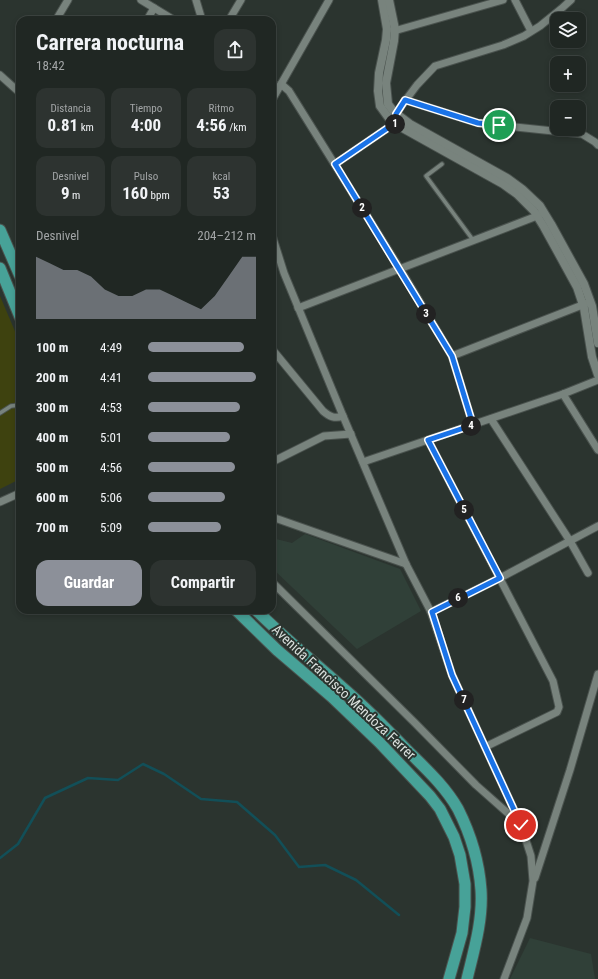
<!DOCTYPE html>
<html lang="es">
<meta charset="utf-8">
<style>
body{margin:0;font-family:"Roboto Condensed",sans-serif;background:#2d3330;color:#f1f3f6;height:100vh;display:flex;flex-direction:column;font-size:15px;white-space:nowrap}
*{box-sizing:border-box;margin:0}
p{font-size:13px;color:#a2a5a6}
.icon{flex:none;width:22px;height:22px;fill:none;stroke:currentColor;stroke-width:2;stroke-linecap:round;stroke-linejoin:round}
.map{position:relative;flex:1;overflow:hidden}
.side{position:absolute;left:16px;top:16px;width:260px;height:598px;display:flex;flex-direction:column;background:#202723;border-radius:12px;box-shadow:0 2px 6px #0003,0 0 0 1px #3d4441}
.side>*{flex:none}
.fabs{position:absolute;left:550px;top:12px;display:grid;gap:8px}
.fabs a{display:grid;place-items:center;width:36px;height:36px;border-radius:8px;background:#202723;box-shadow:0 2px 6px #0003,0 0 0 1px #3d4441;font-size:20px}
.pin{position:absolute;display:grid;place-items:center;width:34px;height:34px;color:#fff;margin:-17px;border:2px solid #fff;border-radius:50%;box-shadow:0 1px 4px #0007}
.km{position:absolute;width:20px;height:20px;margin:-10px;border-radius:50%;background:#222;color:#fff;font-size:11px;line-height:20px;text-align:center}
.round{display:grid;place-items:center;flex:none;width:42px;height:42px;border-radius:12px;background:#2d3330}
.headline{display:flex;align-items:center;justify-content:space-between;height:68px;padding:0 20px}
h1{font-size:22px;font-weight:700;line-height:30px}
.figures{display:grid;grid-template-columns:repeat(3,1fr);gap:6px;height:68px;padding:4px 20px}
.figures div{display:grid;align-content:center;border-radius:10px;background:#2d3330;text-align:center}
.figures b{font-size:17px;font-weight:700}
.figures small{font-size:11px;font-weight:400}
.figures p{font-size:11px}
.chart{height:112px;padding:8px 20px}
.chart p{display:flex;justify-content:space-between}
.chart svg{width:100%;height:72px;margin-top:4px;fill:#8c9099;opacity:.7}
.button{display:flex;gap:8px;margin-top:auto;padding:8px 20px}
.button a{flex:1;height:46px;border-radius:12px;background:#8c9099;color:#fff;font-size:16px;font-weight:700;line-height:46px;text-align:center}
.button a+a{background:#2d3330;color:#f1f3f6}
ul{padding:0 20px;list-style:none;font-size:13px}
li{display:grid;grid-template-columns:64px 48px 1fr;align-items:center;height:30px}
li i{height:10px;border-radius:5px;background:#8c9099}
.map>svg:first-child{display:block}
.built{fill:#304038}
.green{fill:#3e420f}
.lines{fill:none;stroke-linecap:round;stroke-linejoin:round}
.stream{stroke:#124f58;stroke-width:2.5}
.service-casing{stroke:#4a524e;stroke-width:5.5}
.minor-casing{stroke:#4a524e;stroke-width:9}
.tertiary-casing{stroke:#4a524e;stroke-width:10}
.trunk-casing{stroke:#4a524e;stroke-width:13}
.service{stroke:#78837d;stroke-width:3.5}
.minor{stroke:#78837d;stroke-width:7}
.tertiary{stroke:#78837d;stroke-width:8}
.trunk{stroke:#47a298;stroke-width:11}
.route-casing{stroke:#fff;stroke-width:8}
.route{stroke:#1a73e8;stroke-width:5}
.labels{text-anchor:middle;stroke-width:4;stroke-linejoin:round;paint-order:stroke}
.street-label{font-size:14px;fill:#d9dfdc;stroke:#2b342f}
</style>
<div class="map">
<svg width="598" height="979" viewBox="0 0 598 979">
<rect width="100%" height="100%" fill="#2b342f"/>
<g class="built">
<polygon points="305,534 400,569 421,611 357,649 272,568 272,538 292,543"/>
<polygon points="530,938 591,954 595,979 510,979"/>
</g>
<polygon class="green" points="0,296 20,343 20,479 0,489"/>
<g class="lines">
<polyline class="stream" points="0,858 18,844 45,798 88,778 118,780 143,764 164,774 201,799 237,802 275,835 299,867 325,865 356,880 399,915"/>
<g class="service-casing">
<g id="service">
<polyline points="442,164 426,176 473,240"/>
<polyline points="0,413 11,406 20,405"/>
</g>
</g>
<g class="minor-casing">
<g id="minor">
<polyline points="141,0 174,20"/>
<polyline points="196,0 202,20"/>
<polyline points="515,0 531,31"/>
<polyline points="56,20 68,0"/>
<polyline points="147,20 154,8"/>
<polyline points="229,20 241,0"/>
<polyline points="394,31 503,0"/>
<polyline points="0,75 20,93"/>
<polyline points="281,84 289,91 400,269 452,356 473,425"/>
<polyline points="272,100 329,0"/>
<polyline points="405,100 478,123 582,134 595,142 598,145"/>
<polyline points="335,164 395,123 396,114 402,105 417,85 435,66 503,45 524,36 540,26 561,9 571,0"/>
<polyline points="272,235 284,273 343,416 406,564 431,612 452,675 521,825 531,856 533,881 527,918 504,979"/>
<polyline points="298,308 537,216 541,213"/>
<path d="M272 349 323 411C330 417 335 419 343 416"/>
<polyline points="452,356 590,302"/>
<polyline points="563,394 598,450"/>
<polyline points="491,419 570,541 588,573"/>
<polyline points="428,440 553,681 559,707 557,712 485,747"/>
<polyline points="272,462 324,436 351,434"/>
<polyline points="363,462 563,394 598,380"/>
<polyline points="0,502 20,493"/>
<polyline points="272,517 406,564"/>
<polyline points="272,582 415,723 476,785 519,823"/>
<polyline points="431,612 500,578 598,526"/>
<polyline points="535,878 570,770 598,674"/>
</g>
</g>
<g class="tertiary-casing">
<g id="tertiary">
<polyline points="382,0 387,29 386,40 379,73 378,91 380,106 388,117 397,125 503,184 517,194 534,211 544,227 577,287 584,308 592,357 598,375"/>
<polyline points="389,0 395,29 394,41 386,83 388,104 394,112 410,124 507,178 522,189 540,206 551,224 584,284 592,306 598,343"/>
</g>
</g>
<g class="trunk-casing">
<g id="trunk">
<polyline points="0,230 20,276"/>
<polyline points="0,268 20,317"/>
<polyline points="236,610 277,650 332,697 379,742 430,796 440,809 454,837 460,855 465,884 465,907 462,933 449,979"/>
<path d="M256 610C283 637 313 661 342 687 364 706 386 728 407 750 425 768 445 786 458 809 471 835 479 861 481 890 483 920 474 950 467 979"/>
</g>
</g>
<use href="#service" class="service"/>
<use href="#minor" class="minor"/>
<use href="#tertiary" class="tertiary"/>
<use href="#trunk" class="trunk"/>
</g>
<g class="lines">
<g class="route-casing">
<polyline id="route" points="499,125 478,123 405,100 396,114 395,123 335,164 452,356 473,425 428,440 500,578 432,612 452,675 521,825"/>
</g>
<use href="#route" class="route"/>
</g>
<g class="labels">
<g class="street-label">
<text transform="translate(344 692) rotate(43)" y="5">Avenida Francisco Mendoza Ferrer</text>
</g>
</g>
</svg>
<div class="fabs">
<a><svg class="icon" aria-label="layers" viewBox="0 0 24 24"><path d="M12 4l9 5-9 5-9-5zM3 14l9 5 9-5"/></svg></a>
<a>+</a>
<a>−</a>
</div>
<div class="pin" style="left:499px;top:125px;background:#1e9e55"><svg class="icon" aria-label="arrive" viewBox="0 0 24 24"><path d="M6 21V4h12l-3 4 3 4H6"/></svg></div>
<div class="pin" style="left:521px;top:825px;background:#d93025"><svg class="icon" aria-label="check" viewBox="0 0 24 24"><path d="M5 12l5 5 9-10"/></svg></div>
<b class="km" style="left:395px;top:124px">1</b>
<b class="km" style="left:362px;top:208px">2</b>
<b class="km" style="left:426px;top:314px">3</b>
<b class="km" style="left:471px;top:426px">4</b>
<b class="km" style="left:464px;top:510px">5</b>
<b class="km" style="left:458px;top:598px">6</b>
<b class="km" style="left:464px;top:700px">7</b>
<section class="side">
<div class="headline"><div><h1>Carrera nocturna</h1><p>18:42</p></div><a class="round"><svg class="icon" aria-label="share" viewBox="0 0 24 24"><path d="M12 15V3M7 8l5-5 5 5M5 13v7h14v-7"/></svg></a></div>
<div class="figures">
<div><p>Distancia</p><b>0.81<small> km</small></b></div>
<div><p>Tiempo</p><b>4:00</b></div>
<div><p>Ritmo</p><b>4:56<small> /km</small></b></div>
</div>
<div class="figures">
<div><p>Desnivel</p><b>9<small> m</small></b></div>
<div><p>Pulso</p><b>160<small> bpm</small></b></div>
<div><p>kcal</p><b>53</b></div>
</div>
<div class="chart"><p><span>Desnivel</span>204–212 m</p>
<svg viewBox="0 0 160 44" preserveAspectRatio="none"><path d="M0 44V6L10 10L20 14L30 14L40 18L50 26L60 30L70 30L80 26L90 26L100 30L110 34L120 38L130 30L140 18L150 6L160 6V44z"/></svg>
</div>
<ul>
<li><b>100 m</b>4:49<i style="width:89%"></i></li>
<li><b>200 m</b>4:41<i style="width:100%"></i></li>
<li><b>300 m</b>4:53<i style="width:85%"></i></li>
<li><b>400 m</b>5:01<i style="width:76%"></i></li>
<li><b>500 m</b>4:56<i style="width:81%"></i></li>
<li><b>600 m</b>5:06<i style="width:71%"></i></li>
<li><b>700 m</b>5:09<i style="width:68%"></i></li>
</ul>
<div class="button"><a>Guardar</a><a>Compartir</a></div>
</section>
</div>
